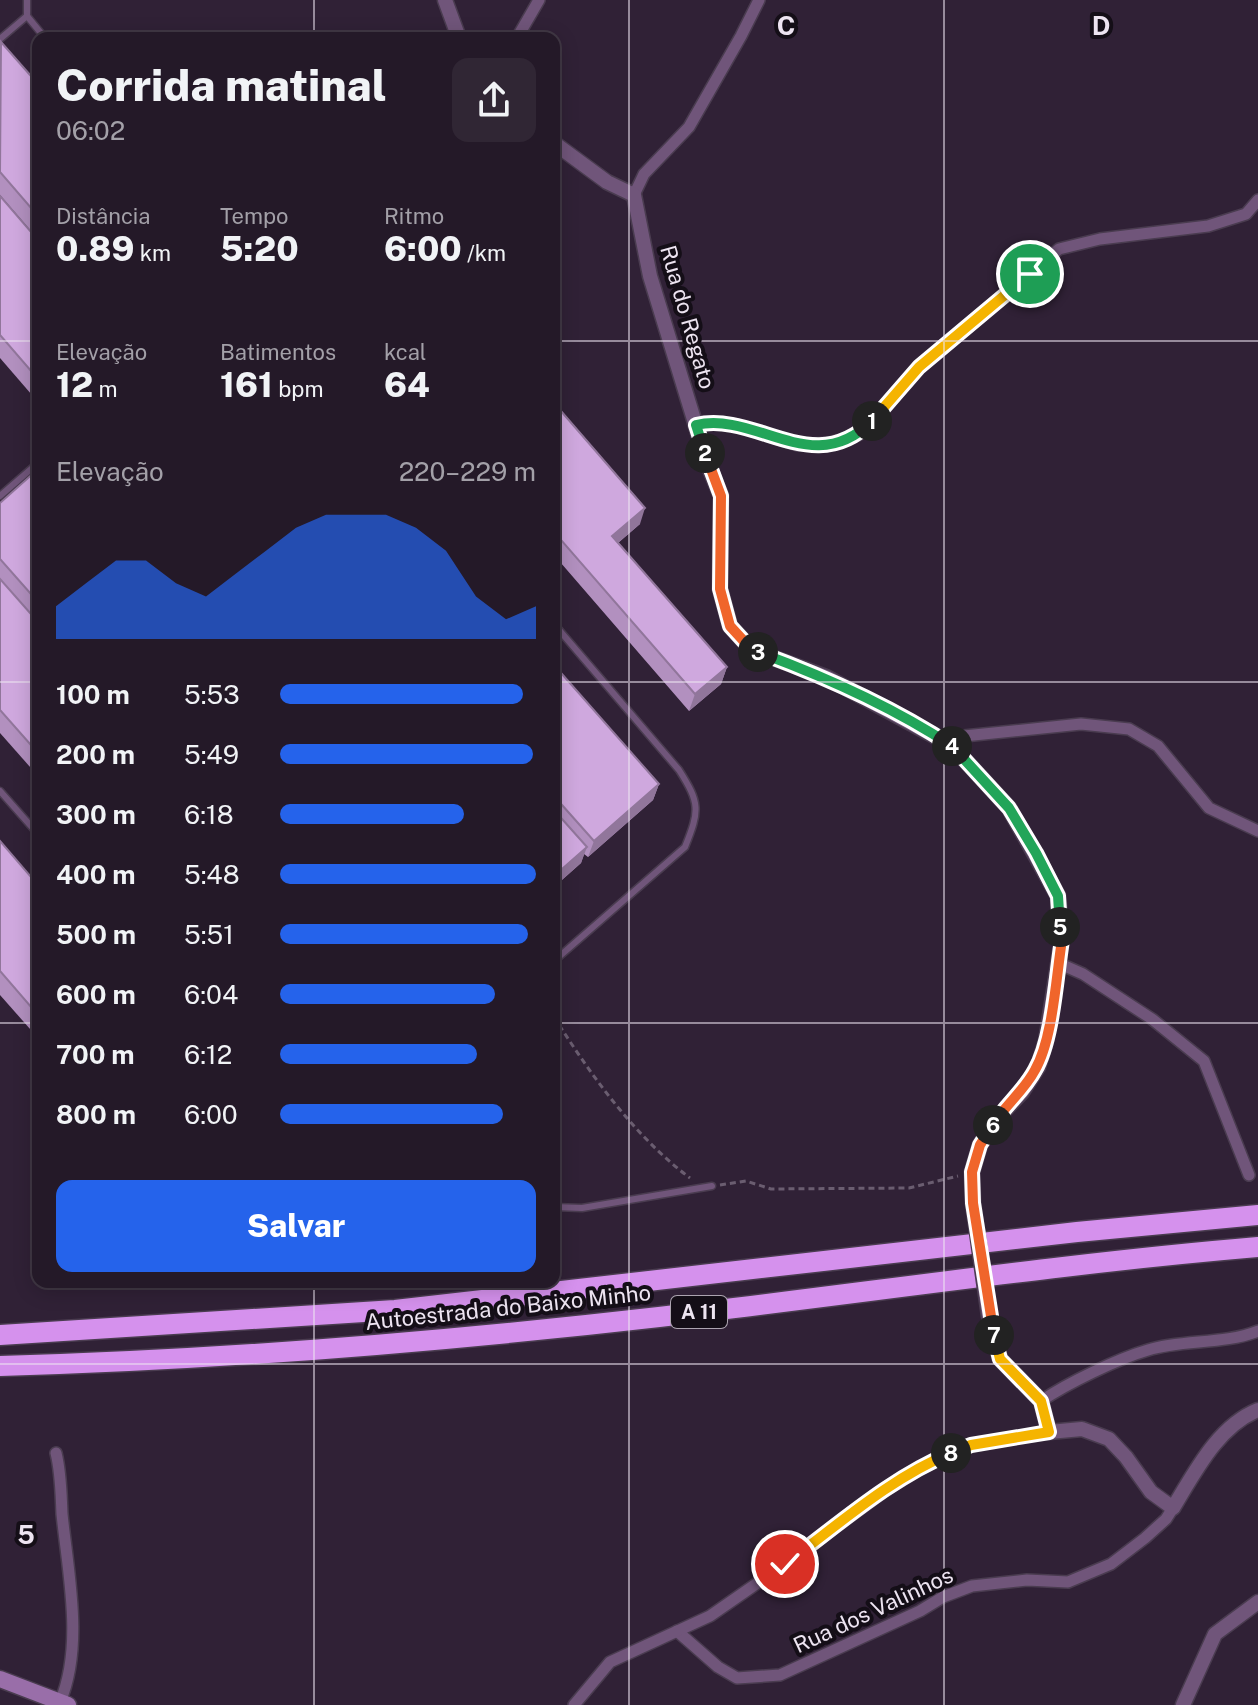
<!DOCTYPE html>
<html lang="pt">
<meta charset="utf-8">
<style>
body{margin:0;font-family:"Public Sans",sans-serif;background:#302634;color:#f1f3f6;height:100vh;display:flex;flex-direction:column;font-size:30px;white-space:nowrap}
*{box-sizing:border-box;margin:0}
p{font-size:26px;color:#a3a0a8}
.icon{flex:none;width:44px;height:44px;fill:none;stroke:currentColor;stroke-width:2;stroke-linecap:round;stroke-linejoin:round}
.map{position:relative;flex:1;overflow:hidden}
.side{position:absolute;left:32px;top:32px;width:528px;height:1256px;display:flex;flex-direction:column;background:#241928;border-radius:16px;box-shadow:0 4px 20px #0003,0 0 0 2px #413845}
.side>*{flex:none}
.pin{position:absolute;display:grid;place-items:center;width:68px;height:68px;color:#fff;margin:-34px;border:4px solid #fff;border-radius:50%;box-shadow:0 2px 8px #0007}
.km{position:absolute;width:40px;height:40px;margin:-20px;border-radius:50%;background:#222;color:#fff;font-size:22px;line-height:40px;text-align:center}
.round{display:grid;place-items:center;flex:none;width:84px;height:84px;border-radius:16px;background:#302634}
.summary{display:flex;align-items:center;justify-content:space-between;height:136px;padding:0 24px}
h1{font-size:44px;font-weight:800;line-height:60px}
.figures{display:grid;grid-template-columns:repeat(3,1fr);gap:12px;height:136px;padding:8px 24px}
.figures div{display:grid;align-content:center}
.figures b{font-size:34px;font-weight:800}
.figures small{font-size:22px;font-weight:400}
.figures p{font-size:22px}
.chart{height:224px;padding:16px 24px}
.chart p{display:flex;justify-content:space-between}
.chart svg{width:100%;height:144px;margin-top:8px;fill:#2563eb;opacity:.7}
.primary-button{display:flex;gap:16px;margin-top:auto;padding:16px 24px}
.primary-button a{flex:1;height:92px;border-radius:16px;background:#2563eb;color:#fff;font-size:32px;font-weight:800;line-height:92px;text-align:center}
ul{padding:0 24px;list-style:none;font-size:26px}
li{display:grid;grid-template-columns:128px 96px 1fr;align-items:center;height:60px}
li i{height:20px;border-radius:10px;background:#2563eb}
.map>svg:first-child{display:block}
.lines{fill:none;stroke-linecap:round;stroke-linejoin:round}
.service-casing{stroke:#4a3c50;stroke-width:9}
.minor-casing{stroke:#4a3c50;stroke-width:14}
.tertiary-casing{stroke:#4a3c50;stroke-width:17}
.secondary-casing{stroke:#4a3c50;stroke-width:19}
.motorway-casing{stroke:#4a3c50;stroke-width:23}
.path{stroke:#6a5d70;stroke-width:3;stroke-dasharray:6 4;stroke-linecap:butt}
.service{stroke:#70557a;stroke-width:6}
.minor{stroke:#70557a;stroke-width:11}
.tertiary{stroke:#70557a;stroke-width:14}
.secondary{stroke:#996ea9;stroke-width:16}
.motorway{stroke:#d591ed;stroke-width:20}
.tertiary-bridge-casing{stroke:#4a3c50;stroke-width:17;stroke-linecap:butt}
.tertiary-bridge{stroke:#70557a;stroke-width:14}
.wall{fill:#b290bf}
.shaded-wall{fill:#91769b}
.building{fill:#cfa8de;stroke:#91769b;stroke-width:2}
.split-1-casing{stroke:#fff;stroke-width:16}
.split-2-casing{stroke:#fff;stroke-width:16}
.split-3-casing{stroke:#fff;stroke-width:16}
.split-4-casing{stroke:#fff;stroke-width:16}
.split-5-casing{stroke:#fff;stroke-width:16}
.split-6-casing{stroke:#fff;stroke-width:16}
.split-7-casing{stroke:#fff;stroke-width:16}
.split-8-casing{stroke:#fff;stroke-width:16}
.split-9-casing{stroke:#fff;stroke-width:16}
.split-1{stroke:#f5b400;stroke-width:10}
.split-2{stroke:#22a559;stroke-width:10}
.split-3{stroke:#f0652b;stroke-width:10}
.split-4{stroke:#22a559;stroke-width:10}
.split-5{stroke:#22a559;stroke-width:10}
.split-6{stroke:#f0652b;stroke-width:10}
.split-7{stroke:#f0652b;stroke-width:10}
.split-8{stroke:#f5b400;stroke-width:10}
.split-9{stroke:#f5b400;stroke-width:10}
.grid{fill:none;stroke:#ede4f1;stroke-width:2;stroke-opacity:0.55}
.labels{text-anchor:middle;stroke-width:8;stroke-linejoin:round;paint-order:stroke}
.shield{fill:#140e17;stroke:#aca4b0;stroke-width:2}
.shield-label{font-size:20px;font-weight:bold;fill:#ede4f1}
.street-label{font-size:22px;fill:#ede4f1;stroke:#140e17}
.grid-label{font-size:26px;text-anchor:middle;font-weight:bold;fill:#ede4f1;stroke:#140e17;stroke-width:8;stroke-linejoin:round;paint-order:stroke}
</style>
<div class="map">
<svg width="1258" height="1705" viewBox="0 0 1258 1705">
<rect width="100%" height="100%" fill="#302136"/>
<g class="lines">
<g class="service-casing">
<g id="service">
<polyline points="27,0 27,16 45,38"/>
<polyline points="0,39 27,16"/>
<polyline points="0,496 38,463"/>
<path d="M554 624 679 770C700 803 700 810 685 847L554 961"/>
<polyline points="0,791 38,834"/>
<polyline points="554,1207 582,1208 712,1186"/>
</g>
</g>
<g class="minor-casing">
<g id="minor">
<polyline points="517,38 539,0"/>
<polyline points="634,195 644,174 689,127 741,36 759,0"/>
<polyline points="696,425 711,422 735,425 798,445 830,443 858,435 884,409 919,367 1059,249 1100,239 1208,226 1246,214 1258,200"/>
<polyline points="951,745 964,736 1081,724 1129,729 1158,746 1209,808 1258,831"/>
<polyline points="1058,963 1083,974 1152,1019 1204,1061 1249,1175"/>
<path d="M1041 1401C1068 1383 1117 1359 1148 1350 1183 1339 1223 1345 1258 1331"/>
<path d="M56 1453C61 1473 61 1493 62 1514 68 1573 84 1646 60 1702"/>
<polyline points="677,1631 718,1667 737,1678 780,1675 920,1611 943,1597 972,1586 1027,1580 1068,1582 1111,1564 1145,1538 1166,1519 1173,1508"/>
<polyline points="574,1705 610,1662 710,1616 785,1564 887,1489 935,1460 971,1445 1049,1432"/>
</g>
</g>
<g class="tertiary-casing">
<g id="tertiary">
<polyline points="445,0 459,38"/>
<polyline points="554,143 607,182 634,195 650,276 707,462 721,496 720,589 730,626 752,650 826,677 951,745 1009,808 1058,896 1062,940 1046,1041 1038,1067 1022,1092 997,1118 980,1145 972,1172 973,1203"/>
<path d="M1000 1359 1041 1401 1049 1432 1082 1429 1109 1439 1126 1457 1151 1492 1173 1508C1195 1472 1218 1426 1258 1410"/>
<polyline points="1183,1705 1215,1634 1258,1602"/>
</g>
</g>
<g class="secondary-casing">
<polyline id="secondary" points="0,1679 68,1705"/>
</g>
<g class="motorway-casing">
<g id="motorway">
<polyline points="0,1335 395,1310 1077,1232 1258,1215"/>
<path d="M0 1366C220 1360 440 1342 659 1317 859 1294 1057 1264 1258 1247"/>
</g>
</g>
<g class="path">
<path d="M554 1017C591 1075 634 1136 690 1178"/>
<polyline points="720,1185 746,1181 771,1189 909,1188 958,1176"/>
</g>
<use href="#service" class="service"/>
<use href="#minor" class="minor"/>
<use href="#tertiary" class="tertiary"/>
<use href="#secondary" class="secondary"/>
<use href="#motorway" class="motorway"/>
<g class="tertiary-bridge-casing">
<polyline id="tertiary-bridge" points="973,1203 989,1316 1000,1359"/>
</g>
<use href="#tertiary-bridge" class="tertiary-bridge"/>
</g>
<g class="wall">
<polygon points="0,43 38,84 38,239 0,195"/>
<polygon points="0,196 38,240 38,402 0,358"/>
<polygon points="554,403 640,524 618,543 727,667 721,684 689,711 554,555"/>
<polygon points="38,471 38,776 0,733 0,503"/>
<polygon points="554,665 659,784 653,800 588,857 584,854 581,863 554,887"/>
<polygon points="0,841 38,885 38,1038 0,995"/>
</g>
<g class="shaded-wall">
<polygon points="645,508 640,524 606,553 612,536"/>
<polygon points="727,667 721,684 689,711 695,694"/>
<polygon points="659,784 653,800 588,857 594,841"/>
<polygon points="587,847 581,863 554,887 554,876"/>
</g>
<g class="building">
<polygon points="1,42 38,84 38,216 0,172"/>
<polygon points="0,196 38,240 38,379 0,335"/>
<polygon points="554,403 645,508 612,536 727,667 695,694 554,532"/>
<polygon points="37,470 38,471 38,602 0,559 0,503"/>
<polygon points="0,579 38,622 38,753 0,710"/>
<polygon points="554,665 659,784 594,841 554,796"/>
<polygon points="554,810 587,847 554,876"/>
<polygon points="0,841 38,885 38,1015 0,971"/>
</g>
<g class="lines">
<g class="split-1-casing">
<polyline id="split-1" points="872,421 919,367 1030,274"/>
</g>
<g class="split-2-casing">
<path id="split-2" d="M705 453 696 425C757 411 813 480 872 421"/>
</g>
<g class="split-3-casing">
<polyline id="split-3" points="705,453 721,496 720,589 730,626 752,650 758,652"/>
</g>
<g class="split-4-casing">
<path id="split-4" d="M758 652C826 677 891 706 952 746"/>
</g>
<g class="split-5-casing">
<polyline id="split-5" points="952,746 1009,808 1036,853 1058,896 1060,927"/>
</g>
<g class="split-6-casing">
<path id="split-6" d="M993 1125C1005 1105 1024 1091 1035 1070 1053 1039 1056 977 1062 940L1060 927"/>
</g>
<g class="split-7-casing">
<polyline id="split-7" points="993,1125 980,1145 972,1172 973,1203 994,1335"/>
</g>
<g class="split-8-casing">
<polyline id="split-8" points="951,1453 971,1445 1049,1432 1041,1401 1000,1359 994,1335"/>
</g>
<g class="split-9-casing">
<path id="split-9" d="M785 1564C837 1526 890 1478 951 1453"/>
</g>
<use href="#split-1" class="split-1"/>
<use href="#split-2" class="split-2"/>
<use href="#split-3" class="split-3"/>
<use href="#split-4" class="split-4"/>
<use href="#split-5" class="split-5"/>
<use href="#split-6" class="split-6"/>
<use href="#split-7" class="split-7"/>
<use href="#split-8" class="split-8"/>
<use href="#split-9" class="split-9"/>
</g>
<path class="grid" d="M314 0V38M629 0V1705M944 0V1705M0 341H38M554 341H1258M0 682H38M554 682H1258M0 1023H38M554 1023H1258M314 1282V1705M0 1364H1258"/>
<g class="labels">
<rect class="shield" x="671" y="1296" width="56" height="32" rx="6"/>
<g class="shield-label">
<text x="699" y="1319">A 11</text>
</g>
<g class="street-label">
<text transform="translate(688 317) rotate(74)" y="8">Rua do Regato</text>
<text transform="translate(508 1307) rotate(-6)" y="8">Autoestrada do Baixo Minho</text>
<text transform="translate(873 1610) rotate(-25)" y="8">Rua dos Valinhos</text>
</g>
</g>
<g class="grid-label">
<text x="786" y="35">C</text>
<text x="1101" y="35">D</text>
<text x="26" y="1544">5</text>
</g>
</svg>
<div class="pin" style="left:1030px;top:274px;background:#1e9e55"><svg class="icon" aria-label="arrive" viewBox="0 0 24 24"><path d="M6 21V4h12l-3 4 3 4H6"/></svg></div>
<div class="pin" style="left:785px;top:1564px;background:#d93025"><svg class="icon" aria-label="check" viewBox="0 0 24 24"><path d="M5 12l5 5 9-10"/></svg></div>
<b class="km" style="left:872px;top:421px">1</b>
<b class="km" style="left:705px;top:453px">2</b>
<b class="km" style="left:758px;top:652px">3</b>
<b class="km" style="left:952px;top:746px">4</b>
<b class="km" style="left:1060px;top:927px">5</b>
<b class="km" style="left:993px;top:1125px">6</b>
<b class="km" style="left:994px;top:1335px">7</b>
<b class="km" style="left:951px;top:1453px">8</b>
<section class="side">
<div class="summary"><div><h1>Corrida matinal</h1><p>06:02</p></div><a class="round"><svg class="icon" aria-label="share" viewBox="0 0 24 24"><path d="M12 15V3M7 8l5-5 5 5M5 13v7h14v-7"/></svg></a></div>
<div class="figures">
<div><p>Distância</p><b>0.89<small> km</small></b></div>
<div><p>Tempo</p><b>5:20</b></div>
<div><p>Ritmo</p><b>6:00<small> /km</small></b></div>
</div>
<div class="figures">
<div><p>Elevação</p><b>12<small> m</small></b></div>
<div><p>Batimentos</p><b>161<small> bpm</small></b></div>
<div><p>kcal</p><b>64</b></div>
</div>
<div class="chart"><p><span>Elevação</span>220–229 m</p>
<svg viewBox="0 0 160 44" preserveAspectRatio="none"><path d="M0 44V34L10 27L20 20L30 20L40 27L50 31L60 24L70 17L80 10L90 6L100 6L110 6L120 10L130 17L140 31L150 38L160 34V44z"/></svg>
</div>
<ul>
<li><b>100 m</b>5:53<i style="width:95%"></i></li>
<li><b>200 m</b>5:49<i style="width:99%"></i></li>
<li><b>300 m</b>6:18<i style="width:72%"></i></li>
<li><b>400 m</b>5:48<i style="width:100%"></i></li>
<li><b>500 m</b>5:51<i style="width:97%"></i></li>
<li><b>600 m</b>6:04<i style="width:84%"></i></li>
<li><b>700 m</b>6:12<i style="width:77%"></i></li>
<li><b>800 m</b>6:00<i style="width:87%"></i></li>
</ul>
<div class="primary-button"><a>Salvar</a></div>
</section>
</div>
